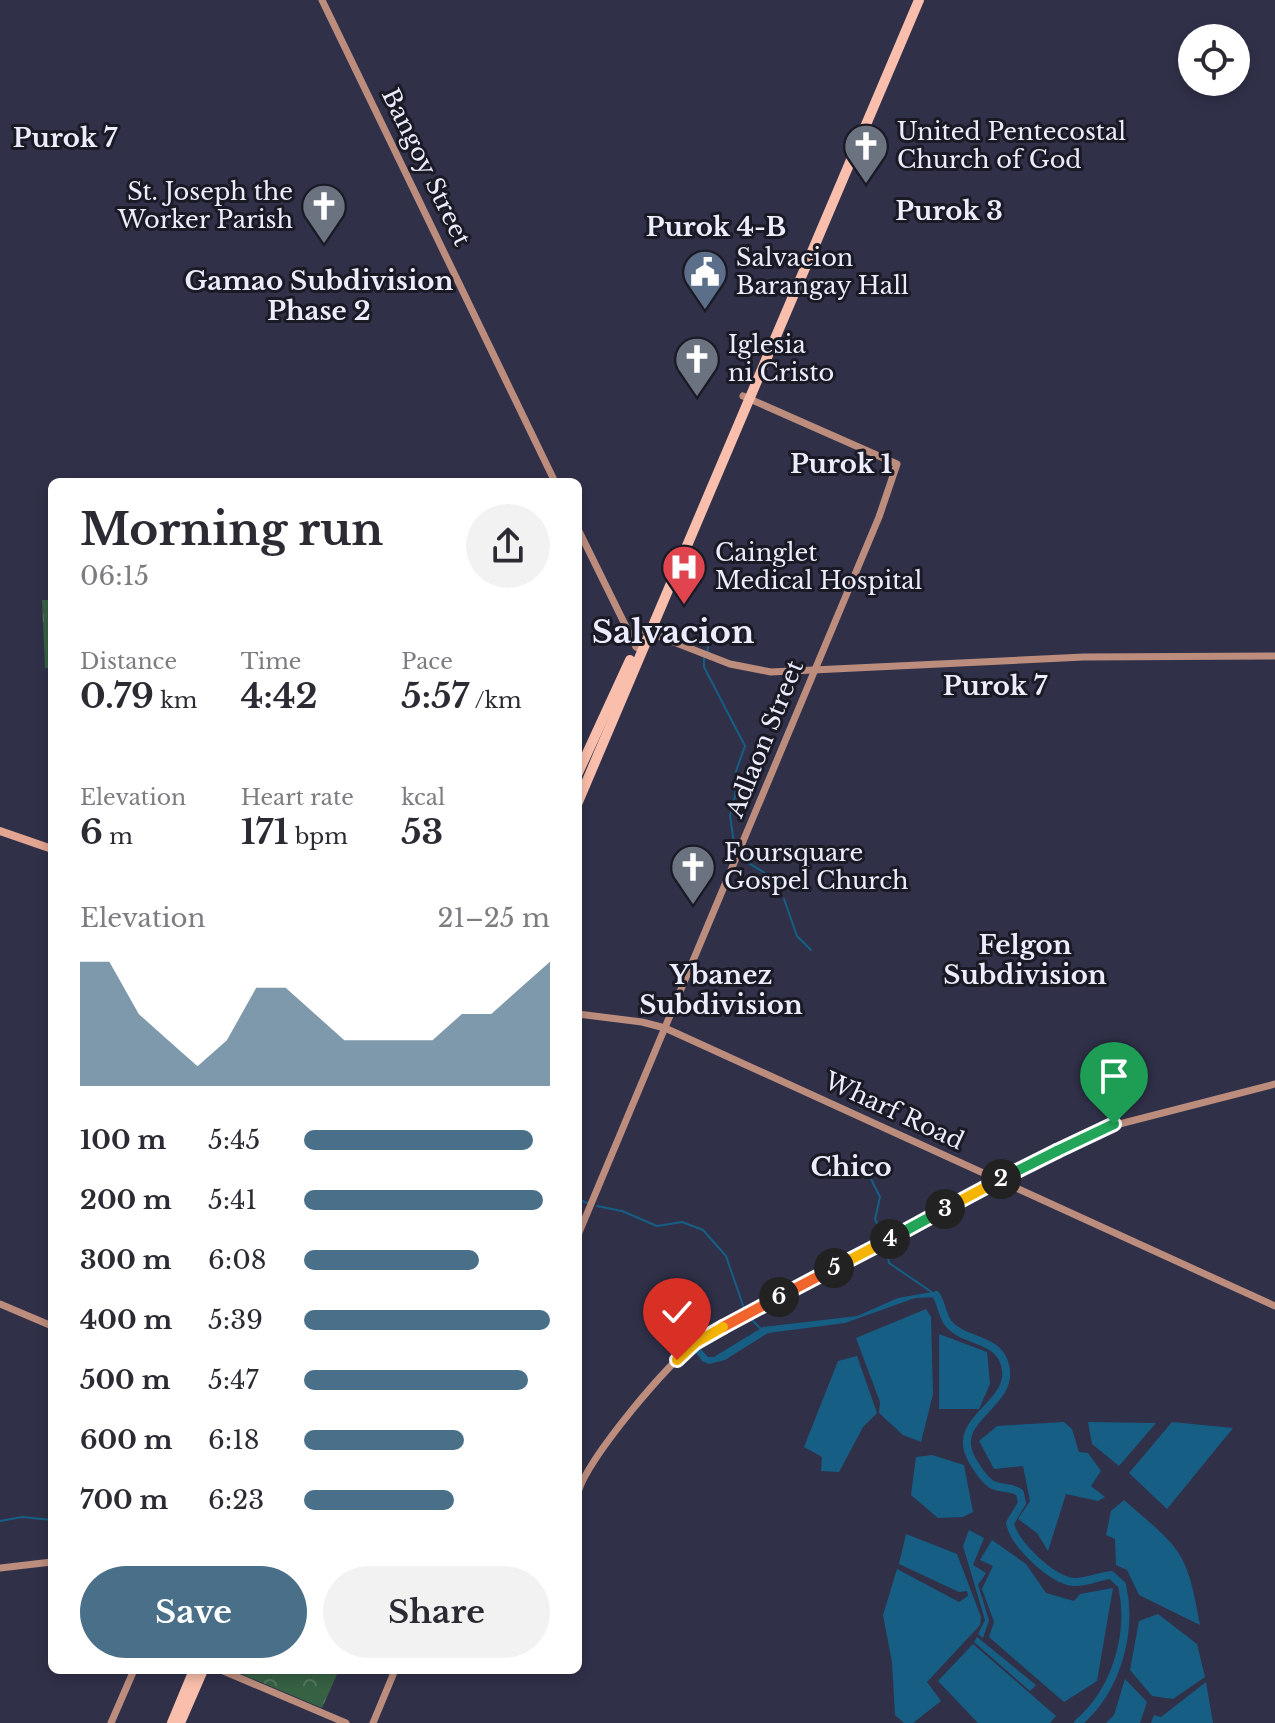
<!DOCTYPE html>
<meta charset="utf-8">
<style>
body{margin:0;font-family:"Libre Baskerville",serif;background:#f2f2f3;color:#2b2b33;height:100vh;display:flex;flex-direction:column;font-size:30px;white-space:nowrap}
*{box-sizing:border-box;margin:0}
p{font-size:26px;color:#7c7c81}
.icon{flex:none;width:44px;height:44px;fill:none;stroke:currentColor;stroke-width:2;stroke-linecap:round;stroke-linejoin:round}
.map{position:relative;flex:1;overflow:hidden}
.panel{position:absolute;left:48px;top:478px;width:534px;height:1196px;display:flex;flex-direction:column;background:#fff;border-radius:12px;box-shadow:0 4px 12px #0003}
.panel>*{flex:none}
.controls{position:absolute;left:1178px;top:24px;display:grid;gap:16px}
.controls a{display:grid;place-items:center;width:72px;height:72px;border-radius:50%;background:#fff;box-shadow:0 4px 12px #0003;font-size:40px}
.pin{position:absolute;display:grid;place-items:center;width:68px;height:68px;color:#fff;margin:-82px -34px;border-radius:50% 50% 50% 0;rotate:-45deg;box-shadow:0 0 8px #0007}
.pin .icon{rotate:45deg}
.km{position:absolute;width:40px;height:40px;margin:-20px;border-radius:50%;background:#222;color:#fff;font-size:22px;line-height:40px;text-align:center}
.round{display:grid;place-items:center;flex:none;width:84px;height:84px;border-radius:42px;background:#f2f2f3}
.overview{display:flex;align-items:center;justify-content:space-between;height:136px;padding:0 32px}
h1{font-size:44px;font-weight:800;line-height:60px}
.figures{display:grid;grid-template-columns:repeat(3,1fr);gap:12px;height:136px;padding:8px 32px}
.figures div{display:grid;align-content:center}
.figures b{font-size:34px;font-weight:800}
.figures small{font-size:22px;font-weight:400}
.figures p{font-size:22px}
.chart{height:224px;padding:16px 32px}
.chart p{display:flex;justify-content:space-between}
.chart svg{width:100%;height:144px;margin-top:8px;fill:#496f89;opacity:.7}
.cta{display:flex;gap:16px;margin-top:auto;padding:16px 32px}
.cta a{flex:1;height:92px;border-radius:48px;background:#496f89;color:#fff;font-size:32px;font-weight:800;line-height:92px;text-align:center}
.cta a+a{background:#f2f2f3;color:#2b2b33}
ul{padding:0 32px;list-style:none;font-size:26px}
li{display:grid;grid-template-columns:128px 96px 1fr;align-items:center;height:60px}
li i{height:20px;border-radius:10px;background:#496f89}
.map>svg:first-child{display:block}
.cemetery{fill:url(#cemetery-stones)}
.park{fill:url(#park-crowns)}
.water{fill:#175e84}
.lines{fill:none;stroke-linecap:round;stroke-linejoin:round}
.stream{stroke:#175e84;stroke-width:2}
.river{stroke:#175e84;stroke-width:8}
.secondary{stroke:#bc8d7d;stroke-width:7}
.primary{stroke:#e1a591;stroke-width:8}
.highway{stroke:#fabfac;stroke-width:10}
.split-1-casing{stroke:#fff;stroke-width:16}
.split-2-casing{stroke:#fff;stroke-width:16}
.split-3-casing{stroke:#fff;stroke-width:16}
.split-4-casing{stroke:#fff;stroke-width:16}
.split-5-casing{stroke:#fff;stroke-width:16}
.split-6-casing{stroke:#fff;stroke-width:16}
.split-7-casing{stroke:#fff;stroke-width:16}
.split-8-casing{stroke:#fff;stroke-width:16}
.split-1{stroke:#22a559;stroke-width:10}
.split-2{stroke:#22a559;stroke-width:10}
.split-3{stroke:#f5b400;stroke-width:10}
.split-4{stroke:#22a559;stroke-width:10}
.split-5{stroke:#f5b400;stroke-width:10}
.split-6{stroke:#f0652b;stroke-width:10}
.split-7{stroke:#f0652b;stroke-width:10}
.split-8{stroke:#f5b400;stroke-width:10}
.labels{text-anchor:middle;stroke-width:6;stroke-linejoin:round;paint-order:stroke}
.poi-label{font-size:24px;fill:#ebecfd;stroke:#1a1a25;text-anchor:start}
.street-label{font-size:24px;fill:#ebecfd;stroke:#1a1a25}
.neighbourhood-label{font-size:26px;font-weight:bold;fill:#ebecfd;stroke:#1a1a25}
.district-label{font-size:32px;font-weight:bold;fill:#ebecfd;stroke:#1a1a25}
</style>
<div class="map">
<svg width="1275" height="1723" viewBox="0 0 1275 1723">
<defs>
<pattern id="cemetery-stones" width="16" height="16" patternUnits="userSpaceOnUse" patternTransform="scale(2)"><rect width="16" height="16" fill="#366143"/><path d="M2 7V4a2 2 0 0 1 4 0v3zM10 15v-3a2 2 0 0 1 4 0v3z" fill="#53785f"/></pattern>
<pattern id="park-crowns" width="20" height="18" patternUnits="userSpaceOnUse" patternTransform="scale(2)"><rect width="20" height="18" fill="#366143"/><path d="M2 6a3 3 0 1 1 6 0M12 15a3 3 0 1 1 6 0" fill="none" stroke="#53785f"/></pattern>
</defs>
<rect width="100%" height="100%" fill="#303049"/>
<polygon class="cemetery" points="42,600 52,600 52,668 45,668"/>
<polygon class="park" points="232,1670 339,1670 322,1708"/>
<g class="water">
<polygon points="932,1292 937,1297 915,1298 845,1323 768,1333 725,1360 709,1364 702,1361 694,1350 699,1347 708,1357 714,1357 763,1327 857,1316 898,1298"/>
<polygon points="926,1309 931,1317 933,1394 921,1442 903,1435 879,1413 880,1402 856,1338"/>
<polygon points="939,1334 987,1352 990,1384 979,1409 939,1409"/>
<polygon points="857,1356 877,1413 863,1427 839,1472 821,1471 822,1457 804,1447 838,1361"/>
<polygon points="1064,1422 1072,1429 1079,1452 1088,1453 1101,1471 1091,1486 1105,1497 1098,1501 1066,1494 1048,1551 1037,1533 1018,1519 1030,1501 1023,1466 994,1469 979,1441 997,1426"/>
<polygon points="1088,1422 1156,1423 1119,1466 1092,1444"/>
<polygon points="1172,1422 1233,1428 1167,1509 1129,1473"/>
<polygon points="932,1455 964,1465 973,1512 963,1517 938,1518 911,1495 916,1457"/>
<path d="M1124 1500C1180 1549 1187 1549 1200 1625L1139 1595 1127 1570 1116 1565 1115 1539 1106 1535 1111 1511Z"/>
<polygon points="969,1530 984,1538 973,1565 986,1573 978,1585 989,1620 983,1638 978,1634 985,1620 963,1546"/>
<polygon points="906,1534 957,1554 981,1617 980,1625 927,1682 941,1701 913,1723 904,1723 895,1715 892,1662 883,1615 897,1569 959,1602 968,1596 967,1591 959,1592 899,1564"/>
<polygon points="992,1540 1026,1564 1046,1593 1074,1601 1080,1594 1113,1588 1097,1681 1064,1702 989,1637 994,1622 982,1589 993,1566 980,1560"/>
<polygon points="1158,1614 1197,1644 1205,1677 1173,1699 1152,1696 1130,1670 1139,1621"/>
<polygon points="977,1637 1036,1685 1030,1691 974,1642"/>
<polygon points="973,1644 1056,1716 1050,1723 978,1723 938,1681"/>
<polygon points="1125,1679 1147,1702 1140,1723 1106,1723 1114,1715"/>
<polygon points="1206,1682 1213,1723 1151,1723 1154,1715 1161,1717"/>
</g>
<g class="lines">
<g class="stream">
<polyline points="707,653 709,643"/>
<polyline points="704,658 704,667 745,746 736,771 735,797 730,815 735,851"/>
<polyline points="742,859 781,883 784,890"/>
<polyline points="784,899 797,936 811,950"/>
<polyline points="868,1173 880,1197 875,1219 884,1238"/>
<polyline points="578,1199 587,1203"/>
<polyline points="597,1206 622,1211 657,1226 682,1222 703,1230 726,1256 745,1311"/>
<polyline points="886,1244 889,1263 936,1295"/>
<polyline points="748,1316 760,1328"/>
<polyline points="0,1521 22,1517 52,1520"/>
</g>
<path class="river" d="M936 1295C942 1304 942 1315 948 1323 964 1343 998 1337 1005 1365 1016 1406 948 1417 972 1460 977 1468 983 1479 991 1484 1001 1490 1012 1486 1020 1493L1022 1503 1010 1523C1014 1544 1051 1579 1073 1582 1087 1583 1098 1576 1111 1575L1122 1585C1133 1633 1116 1691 1078 1723"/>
<g class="secondary">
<polyline points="322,0 555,482"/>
<polyline points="578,529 636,647 641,650"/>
<polyline points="643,630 730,664 771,672 1084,657 1275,656"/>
<polyline points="578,1014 642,1022 665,1028 1275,1306"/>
<polyline points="578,1235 879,517 897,464 743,396"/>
<polyline points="0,1304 52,1326"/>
<path d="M578 1492C589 1457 669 1361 700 1339L1100 1129 1275 1084"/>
<polyline points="0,1568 52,1562"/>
<polyline points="221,1670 346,1723"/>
<polyline points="111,1723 134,1670"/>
<polyline points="373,1723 395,1670"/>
</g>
<polyline class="primary" points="0,831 52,849"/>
<g class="highway">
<polyline points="578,773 630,660"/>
<polyline points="578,802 919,0"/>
<polyline points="172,1723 194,1670"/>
<polyline points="180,1723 203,1670"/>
</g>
</g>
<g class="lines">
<g class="split-1-casing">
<polyline id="split-1" points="1057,1151 1114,1124"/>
</g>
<g class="split-2-casing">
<polyline id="split-2" points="1001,1179 1057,1151"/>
</g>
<g class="split-3-casing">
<polyline id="split-3" points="945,1209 1001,1179"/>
</g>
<g class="split-4-casing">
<polyline id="split-4" points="890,1239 945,1209"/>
</g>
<g class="split-5-casing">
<polyline id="split-5" points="834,1268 890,1239"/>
</g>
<g class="split-6-casing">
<polyline id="split-6" points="779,1297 834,1268"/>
</g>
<g class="split-7-casing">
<polyline id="split-7" points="723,1327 779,1297"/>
</g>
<g class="split-8-casing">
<polyline id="split-8" points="677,1360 695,1343 723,1327"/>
</g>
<use href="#split-1" class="split-1"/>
<use href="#split-2" class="split-2"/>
<use href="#split-3" class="split-3"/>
<use href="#split-4" class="split-4"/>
<use href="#split-5" class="split-5"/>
<use href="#split-6" class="split-6"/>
<use href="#split-7" class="split-7"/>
<use href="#split-8" class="split-8"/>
</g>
<defs>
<g id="church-pin" transform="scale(2.3)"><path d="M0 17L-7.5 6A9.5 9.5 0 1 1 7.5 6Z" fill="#6b7280" stroke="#1a1a25"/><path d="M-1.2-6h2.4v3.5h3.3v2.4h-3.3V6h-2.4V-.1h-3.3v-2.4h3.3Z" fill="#fff"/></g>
<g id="civic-pin" transform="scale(2.3)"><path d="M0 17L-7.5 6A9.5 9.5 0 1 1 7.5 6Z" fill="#5c6f8a" stroke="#1a1a25"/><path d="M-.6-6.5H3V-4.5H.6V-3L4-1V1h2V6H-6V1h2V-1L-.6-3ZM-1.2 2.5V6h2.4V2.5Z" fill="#fff"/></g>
<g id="hospital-pin" transform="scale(2.3)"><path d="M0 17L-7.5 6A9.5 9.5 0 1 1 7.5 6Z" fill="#e0444e" stroke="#1a1a25"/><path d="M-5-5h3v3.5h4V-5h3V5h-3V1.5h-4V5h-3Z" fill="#fff"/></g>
</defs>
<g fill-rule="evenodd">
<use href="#church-pin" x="866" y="146"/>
<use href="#church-pin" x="324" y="206"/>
<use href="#civic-pin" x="705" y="272"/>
<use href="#church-pin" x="697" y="359"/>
<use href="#hospital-pin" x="684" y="567"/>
<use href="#church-pin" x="693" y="867"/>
</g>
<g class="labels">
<g class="poi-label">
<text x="897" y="140">United Pentecostal<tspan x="897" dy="28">Church of God</tspan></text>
<text x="293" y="200" text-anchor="end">St. Joseph the<tspan x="293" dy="28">Worker Parish</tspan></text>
<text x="736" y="266">Salvacion<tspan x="736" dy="28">Barangay Hall</tspan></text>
<text x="728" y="353">Iglesia<tspan x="728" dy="28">ni Cristo</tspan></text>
<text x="715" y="561">Cainglet<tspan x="715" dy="28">Medical Hospital</tspan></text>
<text x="724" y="861">Foursquare<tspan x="724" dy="28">Gospel Church</tspan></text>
</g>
<g class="street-label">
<text transform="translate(426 167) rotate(64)" y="8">Bangoy Street</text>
<text transform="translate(765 739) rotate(-68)" y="8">Adlaon Street</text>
<text transform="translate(894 1111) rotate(25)" y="8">Wharf Road</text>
</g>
<g class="neighbourhood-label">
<text x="65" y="147">Purok 7</text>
<text x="949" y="220">Purok 3</text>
<text x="716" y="236">Purok 4-B</text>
<text x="319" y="290">Gamao Subdivision<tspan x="319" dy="30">Phase 2</tspan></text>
<text x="841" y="473">Purok 1</text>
<text x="995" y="695">Purok 7</text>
<text x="1025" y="954">Felgon<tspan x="1025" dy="30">Subdivision</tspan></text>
<text x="721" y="984">Ybanez<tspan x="721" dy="30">Subdivision</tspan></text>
<text x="851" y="1176">Chico</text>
</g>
<g class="district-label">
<text x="673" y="643">Salvacion</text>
</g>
</g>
</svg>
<div class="controls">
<a><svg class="icon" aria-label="locate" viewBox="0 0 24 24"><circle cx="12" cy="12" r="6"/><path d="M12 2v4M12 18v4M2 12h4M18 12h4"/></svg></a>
</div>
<div class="pin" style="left:1114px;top:1124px;background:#1e9e55"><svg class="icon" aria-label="arrive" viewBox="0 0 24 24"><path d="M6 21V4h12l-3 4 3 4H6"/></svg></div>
<div class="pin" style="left:677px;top:1360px;background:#d93025"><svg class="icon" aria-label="check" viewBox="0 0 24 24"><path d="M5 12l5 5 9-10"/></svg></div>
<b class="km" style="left:1001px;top:1179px">2</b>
<b class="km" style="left:945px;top:1209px">3</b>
<b class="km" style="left:890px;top:1239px">4</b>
<b class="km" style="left:834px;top:1268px">5</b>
<b class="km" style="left:779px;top:1297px">6</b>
<section class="panel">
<div class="overview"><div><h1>Morning run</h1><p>06:15</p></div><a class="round"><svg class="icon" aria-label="share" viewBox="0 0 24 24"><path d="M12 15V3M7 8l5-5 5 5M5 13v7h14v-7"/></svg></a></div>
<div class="figures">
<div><p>Distance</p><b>0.79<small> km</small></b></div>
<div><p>Time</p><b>4:42</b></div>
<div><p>Pace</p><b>5:57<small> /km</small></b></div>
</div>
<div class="figures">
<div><p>Elevation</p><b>6<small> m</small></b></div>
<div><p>Heart rate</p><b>171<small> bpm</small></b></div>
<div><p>kcal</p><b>53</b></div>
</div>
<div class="chart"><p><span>Elevation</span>21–25 m</p>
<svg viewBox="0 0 160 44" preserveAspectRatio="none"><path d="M0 44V6L10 6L20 22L30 30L40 38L50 30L60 14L70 14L80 22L90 30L100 30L110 30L120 30L130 22L140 22L150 14L160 6V44z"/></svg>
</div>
<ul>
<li><b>100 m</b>5:45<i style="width:93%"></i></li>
<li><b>200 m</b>5:41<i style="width:97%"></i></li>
<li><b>300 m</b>6:08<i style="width:71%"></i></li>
<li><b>400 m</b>5:39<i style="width:100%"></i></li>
<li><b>500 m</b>5:47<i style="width:91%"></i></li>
<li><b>600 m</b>6:18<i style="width:65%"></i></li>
<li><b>700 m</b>6:23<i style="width:61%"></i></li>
</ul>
<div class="cta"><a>Save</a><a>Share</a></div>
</section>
</div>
